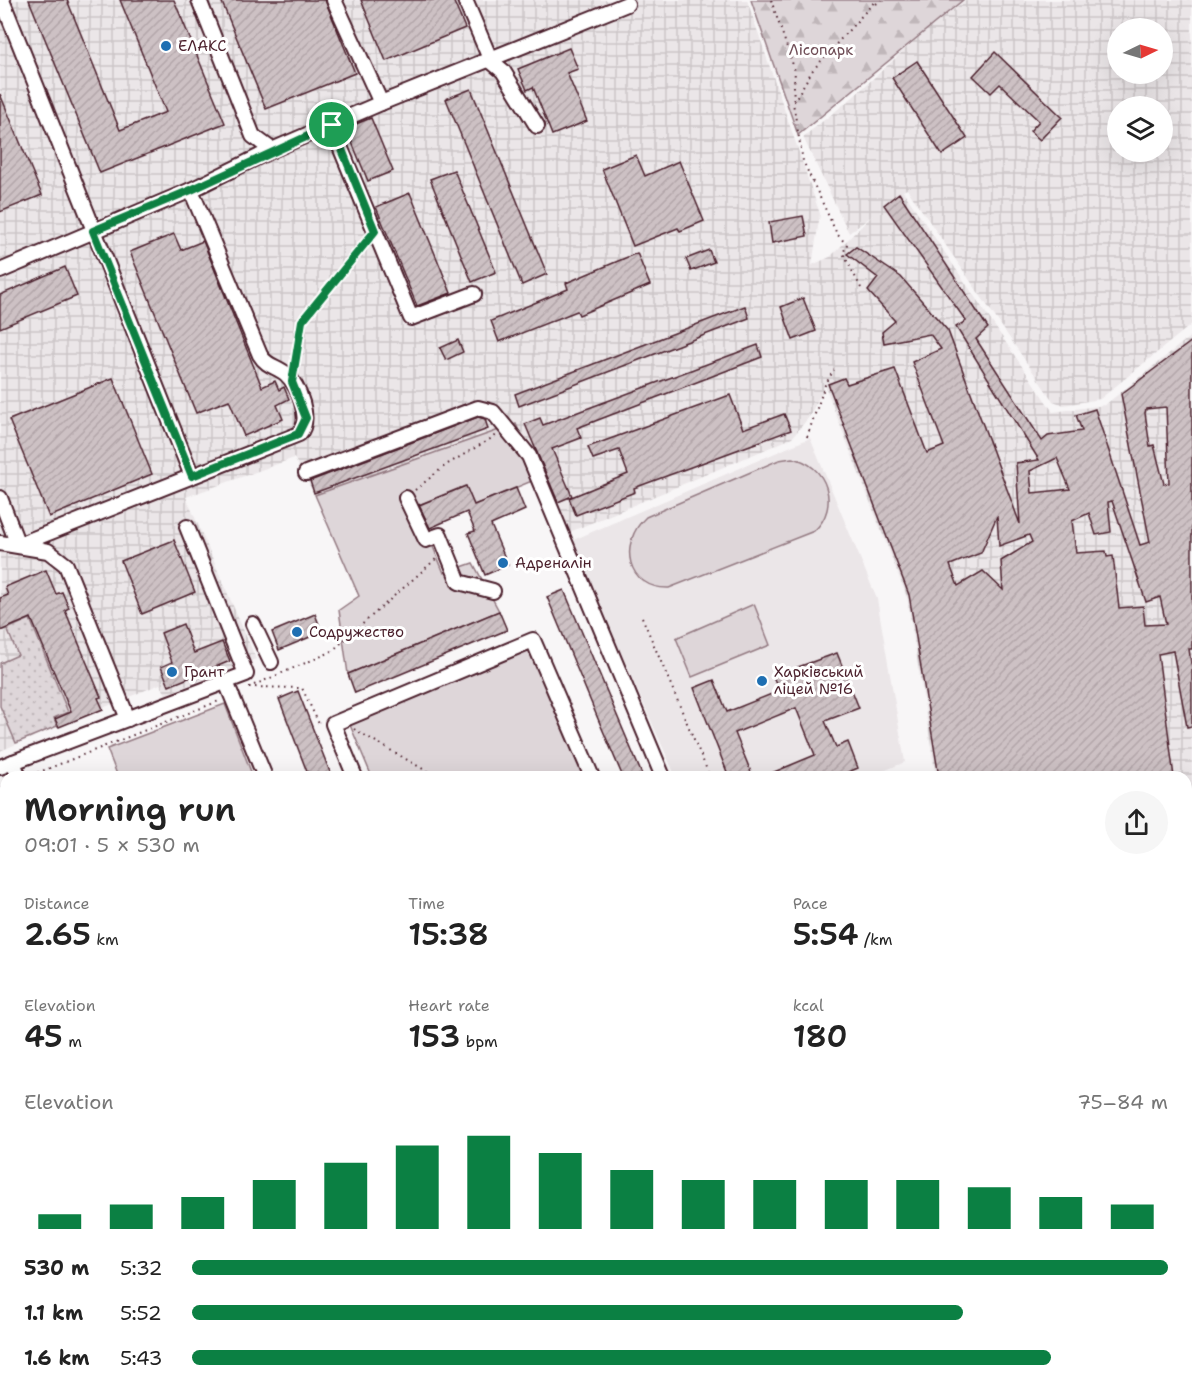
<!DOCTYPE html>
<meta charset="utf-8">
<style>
body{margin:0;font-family:"Shantell Sans",sans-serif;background:#f6f6f6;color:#222;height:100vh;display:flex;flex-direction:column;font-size:22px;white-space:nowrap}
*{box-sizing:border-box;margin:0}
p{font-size:20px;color:#767676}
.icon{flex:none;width:33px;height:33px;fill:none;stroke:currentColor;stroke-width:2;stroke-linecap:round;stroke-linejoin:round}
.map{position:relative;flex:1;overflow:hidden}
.drawer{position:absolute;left:0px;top:771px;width:1192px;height:622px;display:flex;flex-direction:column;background:#fff;border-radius:18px 18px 0 0;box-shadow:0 6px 24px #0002}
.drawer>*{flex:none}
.needle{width:39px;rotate:85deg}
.buttons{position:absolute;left:1107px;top:18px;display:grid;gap:12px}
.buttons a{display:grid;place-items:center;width:66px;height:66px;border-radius:50%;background:#fff;box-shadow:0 6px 24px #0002;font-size:30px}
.pin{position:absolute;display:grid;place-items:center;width:51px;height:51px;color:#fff;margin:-26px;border:3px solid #fff;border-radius:50%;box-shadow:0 2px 6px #0007}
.round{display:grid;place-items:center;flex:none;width:63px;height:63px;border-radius:32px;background:#f6f6f6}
.headline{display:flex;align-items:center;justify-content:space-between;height:102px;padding:0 24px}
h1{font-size:33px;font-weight:600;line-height:45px}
.stats{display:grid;grid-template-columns:repeat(3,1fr);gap:9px;height:102px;padding:6px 24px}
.stats div{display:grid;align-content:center}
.stats b{font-size:30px;font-weight:600}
.stats small{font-size:16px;font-weight:400}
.stats p{font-size:16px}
.chart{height:168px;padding:12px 24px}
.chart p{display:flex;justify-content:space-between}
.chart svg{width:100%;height:108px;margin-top:6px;stroke:#0b8043;stroke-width:6}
ul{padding:0 24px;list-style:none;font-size:20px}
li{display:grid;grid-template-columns:96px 72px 1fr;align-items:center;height:45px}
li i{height:15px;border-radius:8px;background:#0b8043}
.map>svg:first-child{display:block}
.built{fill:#ebe6e8}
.industrial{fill:url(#industrial-grid);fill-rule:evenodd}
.grass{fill:url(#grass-dots);stroke:#947a82;stroke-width:1.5}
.forest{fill:url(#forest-firs);stroke:#947a82;stroke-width:1.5}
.garden{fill:#ded6d9;stroke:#947a82;stroke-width:1.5}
.building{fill:url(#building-hatch);stroke:#4a1f2b;stroke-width:1.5;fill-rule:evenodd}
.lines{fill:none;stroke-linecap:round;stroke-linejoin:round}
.minor-casing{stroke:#4a1f2b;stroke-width:18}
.path{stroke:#4a1f2b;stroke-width:2;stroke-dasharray:1.5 4.5;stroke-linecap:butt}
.minor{stroke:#fff;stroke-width:14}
.route-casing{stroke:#fff;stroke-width:12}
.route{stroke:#0b8043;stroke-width:8}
.poi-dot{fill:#1f6fb2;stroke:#fff;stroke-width:2}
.labels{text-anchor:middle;stroke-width:6;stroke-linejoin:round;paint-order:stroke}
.poi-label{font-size:15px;fill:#4a1f2b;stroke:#fff;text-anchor:start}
.park-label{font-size:15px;fill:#6f4d56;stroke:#fff}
</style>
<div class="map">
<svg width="1192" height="1393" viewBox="0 0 1192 1393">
<defs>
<pattern id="industrial-grid" width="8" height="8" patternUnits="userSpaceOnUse" patternTransform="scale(1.5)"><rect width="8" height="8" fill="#ebe6e8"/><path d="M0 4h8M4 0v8" fill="none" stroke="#cbc5c7"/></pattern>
<pattern id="grass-dots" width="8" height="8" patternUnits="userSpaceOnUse" patternTransform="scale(1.5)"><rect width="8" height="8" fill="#ded6d9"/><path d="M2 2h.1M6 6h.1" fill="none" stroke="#c0b7ba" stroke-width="1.8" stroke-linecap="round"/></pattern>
<pattern id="forest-firs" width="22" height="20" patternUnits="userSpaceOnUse" patternTransform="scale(1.5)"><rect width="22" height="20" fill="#ded6d9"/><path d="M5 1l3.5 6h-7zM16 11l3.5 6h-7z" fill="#c0b7ba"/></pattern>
<pattern id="building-hatch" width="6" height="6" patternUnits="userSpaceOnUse" patternTransform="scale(1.5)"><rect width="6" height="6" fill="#cdc1c4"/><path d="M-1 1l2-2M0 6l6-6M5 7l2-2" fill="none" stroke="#b2a5a9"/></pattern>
</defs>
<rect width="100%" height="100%" fill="#f8f6f7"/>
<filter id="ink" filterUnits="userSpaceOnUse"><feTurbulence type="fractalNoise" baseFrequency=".0167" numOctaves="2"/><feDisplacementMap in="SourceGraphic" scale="12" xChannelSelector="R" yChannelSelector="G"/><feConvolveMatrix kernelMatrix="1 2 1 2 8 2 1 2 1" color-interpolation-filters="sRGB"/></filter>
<g filter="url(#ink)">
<polygon class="built" points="810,438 877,599 905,762 869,777 676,777 571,541"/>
<g class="industrial">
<path d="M0 0H747L820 214 812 265 830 257 872 216 849 233 803 137 852 98 925 31 966 0H1192V324L1100 399 1064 405 1053 401 907 189 903 191 1053 412 1105 405 1192 335V794L1187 796 1186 777H936L907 597 825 386 809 417 792 438 565 534 515 424 315 495 294 458 186 497 256 659 166 694 160 684 0 751ZM1118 28H1162V74H1118ZM1118 106H1162V152H1118Z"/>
<polygon points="1192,802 1192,1393 930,1393 929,1388 1186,1388 1186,803"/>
</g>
<polygon class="grass" points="30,619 68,712 54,718 57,726 16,743 0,706 0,663 18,655 7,629"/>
<g class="forest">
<polygon points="751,0 963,0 798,135"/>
<polygon points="1192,803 1192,896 1187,895 1186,804"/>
<path d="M1187 1006 1190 1011C1189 1038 1192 1063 1192 1091L1187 1097Z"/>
<polygon points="0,1146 6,1150 6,1278 0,1244"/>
<polygon points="1187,1324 1192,1325 1192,1380 1188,1390 1183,1388 1186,1388"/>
</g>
<g class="garden">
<polygon points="516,424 539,478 474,505 465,486 416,506 444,573 473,563 499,611 348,674 339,610 359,596 315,495"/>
<path d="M792 458C827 464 841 507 814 531L669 588C626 589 618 543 646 517L779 460Z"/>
<polygon points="754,604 770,645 692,677 676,638"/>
<polygon points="531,649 584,777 372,777 350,725"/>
<polygon points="225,704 253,777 118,777 107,749"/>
</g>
<g class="building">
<polygon points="29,0 67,0 120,130 166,112 120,0 174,0 225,123 100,173"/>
<polygon points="221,0 325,0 355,73 266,109"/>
<polygon points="361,0 453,0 465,28 386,61"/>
<polygon points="569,48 578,69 567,73 587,121 552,135 533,87 527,90 518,69"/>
<polygon points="995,52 1062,117 1040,140 1030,131 1039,121 1000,84 991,93 973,76"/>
<polygon points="917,61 967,138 942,155 892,78"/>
<polygon points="471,89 547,274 522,285 446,99"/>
<polygon points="0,94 42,195 0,212"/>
<polygon points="371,118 393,171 368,181 346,128"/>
<polygon points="636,155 645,176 679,161 704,221 680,231 678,228 633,246 602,169"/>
<polygon points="454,170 496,272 472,282 430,179"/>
<polygon points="410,193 451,293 417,306 376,207"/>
<path d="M899 193 988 328 976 339 1042 441 1048 436 1082 431 1076 415 1095 409 1140 545 1150 542 1121 394 1192 341V649H1189L1192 670V726L1187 727 1173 651 1158 654 1174 777H939L909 595 828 384 844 378 847 384 895 369 927 453 944 446 912 362 941 349 930 334 884 343 882 332 895 321 868 291 878 278 847 254 856 247 901 277 948 331 1020 524 1016 463 1039 460 956 327 966 321 884 205ZM1166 407 1169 483 1164 484 1154 445 1150 446 1145 413 1146 409ZM1057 458 1070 489 1032 493 1030 471ZM1112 501 1146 602 1160 597 1166 624 1145 625 1143 606 1119 608 1113 556 1107 557 1106 551 1076 553 1072 521 1089 513 1096 535 1111 532 1108 502ZM997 516 999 546 1029 535 1032 542 1001 561 1003 590 983 571 958 586 950 565 981 553Z"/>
<polygon points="803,216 807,236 772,243 769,222"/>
<polygon points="174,234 181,250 203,241 262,387 275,381 279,390 284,387 289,399 277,405 283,419 244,436 229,400 196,413 130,252"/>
<polygon points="709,250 714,262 691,271 686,259"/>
<polygon points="637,253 650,285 579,315 577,311 499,342 491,321 568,289 566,283"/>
<polygon points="65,267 77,296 0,328 0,295"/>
<polygon points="803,298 816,331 793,340 781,307"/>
<polygon points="745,306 749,318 519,406 515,394"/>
<polygon points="458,340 463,352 446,360 440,348"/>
<polygon points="758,345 762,357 577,428 581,438 552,449 572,496 558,502 525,424 540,418 543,425"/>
<polygon points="113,378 152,474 49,517 9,420"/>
<polygon points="730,395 743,429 784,414 791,430 634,488 635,492 576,515 569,498 628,474 619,450 593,459 588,447"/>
<polygon points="478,417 485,419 488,429 314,493 310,481"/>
<polygon points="466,486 474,505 516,488 525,510 491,525 508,565 485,575 468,533 475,531 467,512 430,528 419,505"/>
<polygon points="174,540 195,592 142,614 121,561"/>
<polygon points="46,570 56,594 62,592 69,608 65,610 101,697 98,698 103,709 59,727 55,719 71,712 31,618 0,631 0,598 8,595 5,587"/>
<polygon points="564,590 586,642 643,777 623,777 601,726 547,597"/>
<polygon points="499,611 507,630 355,693 348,674"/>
<polygon points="315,614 322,632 279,650 272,632"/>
<polygon points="183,624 194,653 222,642 230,661 169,686 161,667 172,662 161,633"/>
<polygon points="837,653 859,708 825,721 836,747 848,742 858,768 836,777 762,777 815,755 796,708 735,733 753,777 729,777 694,688 714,680 727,712 779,691 773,676"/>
<polygon points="298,691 305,709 332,777 309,777 279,699"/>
</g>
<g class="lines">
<g class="minor-casing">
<g id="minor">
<polyline points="2,0 192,476"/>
<polyline points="199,0 253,136 272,150"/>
<polyline points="334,0 381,103"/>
<polyline points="465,0 491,61 503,71 537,126"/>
<polyline points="331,125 411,318 474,294"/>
<polyline points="0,271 191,190 272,150 381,103 627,4"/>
<polyline points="306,473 478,408 493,412 529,456 663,777"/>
<path d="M0 498 18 545 299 434C312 420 299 386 286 374 277 366 267 367 260 355L191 190"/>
<polyline points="406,498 426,540 440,535 459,582 493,591"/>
<polyline points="0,543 48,551 66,565 128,719"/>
<polyline points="253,624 271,662"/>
<polyline points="226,682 265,777"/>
<polyline points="13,762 19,777"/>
<polyline points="0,767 246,674 187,527"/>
<polyline points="355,777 333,724 533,640 592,777"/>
<polyline points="0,905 6,903"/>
<polyline points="0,1046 6,1061"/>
<polyline points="0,1306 6,1306"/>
<polyline points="53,1388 53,1393"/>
<polyline points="128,1388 128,1393"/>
<polyline points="255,1388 256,1393"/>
<polyline points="633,1388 634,1393"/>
<polyline points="913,1388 914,1393"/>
</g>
</g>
<g class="path">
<polyline points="771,0 795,71 793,101"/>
<polyline points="876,4 882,0"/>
<polyline points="861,288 843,253 847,245 837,234 803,161 793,103 812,71 876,0"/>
<polyline points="295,364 302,321 365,243"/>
<polyline points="807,437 825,385 834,370"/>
<polyline points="415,490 446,465 497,435"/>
<polyline points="642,617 710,777"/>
<polyline points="254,685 331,652 437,558"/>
<polyline points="249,687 302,688 319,724"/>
<polyline points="354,729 437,777"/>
<polyline points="32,775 219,701"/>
<polyline points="0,787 6,785"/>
<polyline points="1186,801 1192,800"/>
<polyline points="0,1006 6,1007"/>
<polyline points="0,1013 6,1029"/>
<polyline points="0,1101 6,1129"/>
<polyline points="38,1388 38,1393"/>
<polyline points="82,1388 83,1393"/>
<polyline points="456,1388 457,1393"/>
<polyline points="558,1388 559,1393"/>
<polyline points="785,1388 787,1393"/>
<polyline points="380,1393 381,1388"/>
<polyline points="448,1393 450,1388"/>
<polyline points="796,1393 799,1388"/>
</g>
<use href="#minor" class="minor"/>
</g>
</g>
<g class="lines" filter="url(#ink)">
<g class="route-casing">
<polygon id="route" points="332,125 375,231 302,321 292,382 306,418 298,434 192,476 93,231 191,190"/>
</g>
<use href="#route" class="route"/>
</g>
<g class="poi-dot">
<circle cx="166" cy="46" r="6"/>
<circle cx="503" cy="563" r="6"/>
<circle cx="297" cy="632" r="6"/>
<circle cx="172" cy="672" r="6"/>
<circle cx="762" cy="681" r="6"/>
</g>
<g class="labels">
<g class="poi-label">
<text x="178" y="51">ЕЛАКС</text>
<text x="515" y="568">Адреналін</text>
<text x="309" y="637">Содружество</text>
<text x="184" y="677">Грант</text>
<text x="774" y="677">Харківський<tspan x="774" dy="17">ліцей №16</tspan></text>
</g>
<g class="park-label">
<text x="821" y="55">Лісопарк</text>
</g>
</g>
</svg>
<div class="buttons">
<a><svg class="needle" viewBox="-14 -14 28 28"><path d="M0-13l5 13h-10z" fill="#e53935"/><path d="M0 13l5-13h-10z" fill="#767676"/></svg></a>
<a><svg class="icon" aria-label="layers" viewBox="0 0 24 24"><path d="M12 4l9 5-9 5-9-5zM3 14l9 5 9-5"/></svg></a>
</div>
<div class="pin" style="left:332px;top:125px;background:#1e9e55"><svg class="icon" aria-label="arrive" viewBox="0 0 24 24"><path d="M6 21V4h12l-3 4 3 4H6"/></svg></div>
<section class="drawer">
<div class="headline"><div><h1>Morning run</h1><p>09:01 · 5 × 530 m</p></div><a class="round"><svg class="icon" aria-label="share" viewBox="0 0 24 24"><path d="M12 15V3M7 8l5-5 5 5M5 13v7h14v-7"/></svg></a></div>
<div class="stats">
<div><p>Distance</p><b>2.65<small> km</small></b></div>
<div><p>Time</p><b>15:38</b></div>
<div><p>Pace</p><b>5:54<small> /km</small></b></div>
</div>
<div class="stats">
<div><p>Elevation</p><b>45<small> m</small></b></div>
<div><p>Heart rate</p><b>153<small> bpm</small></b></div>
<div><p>kcal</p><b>180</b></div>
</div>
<div class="chart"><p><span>Elevation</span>75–84 m</p>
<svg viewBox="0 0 160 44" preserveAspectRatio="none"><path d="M5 44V38M15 44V34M25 44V31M35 44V24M45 44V17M55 44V10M65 44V6M75 44V13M85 44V20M95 44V24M105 44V24M115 44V24M125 44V24M135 44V27M145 44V31M155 44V34"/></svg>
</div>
<ul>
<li><b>530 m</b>5:32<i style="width:100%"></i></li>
<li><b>1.1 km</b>5:52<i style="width:79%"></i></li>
<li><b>1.6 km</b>5:43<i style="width:88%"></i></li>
</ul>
</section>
</div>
